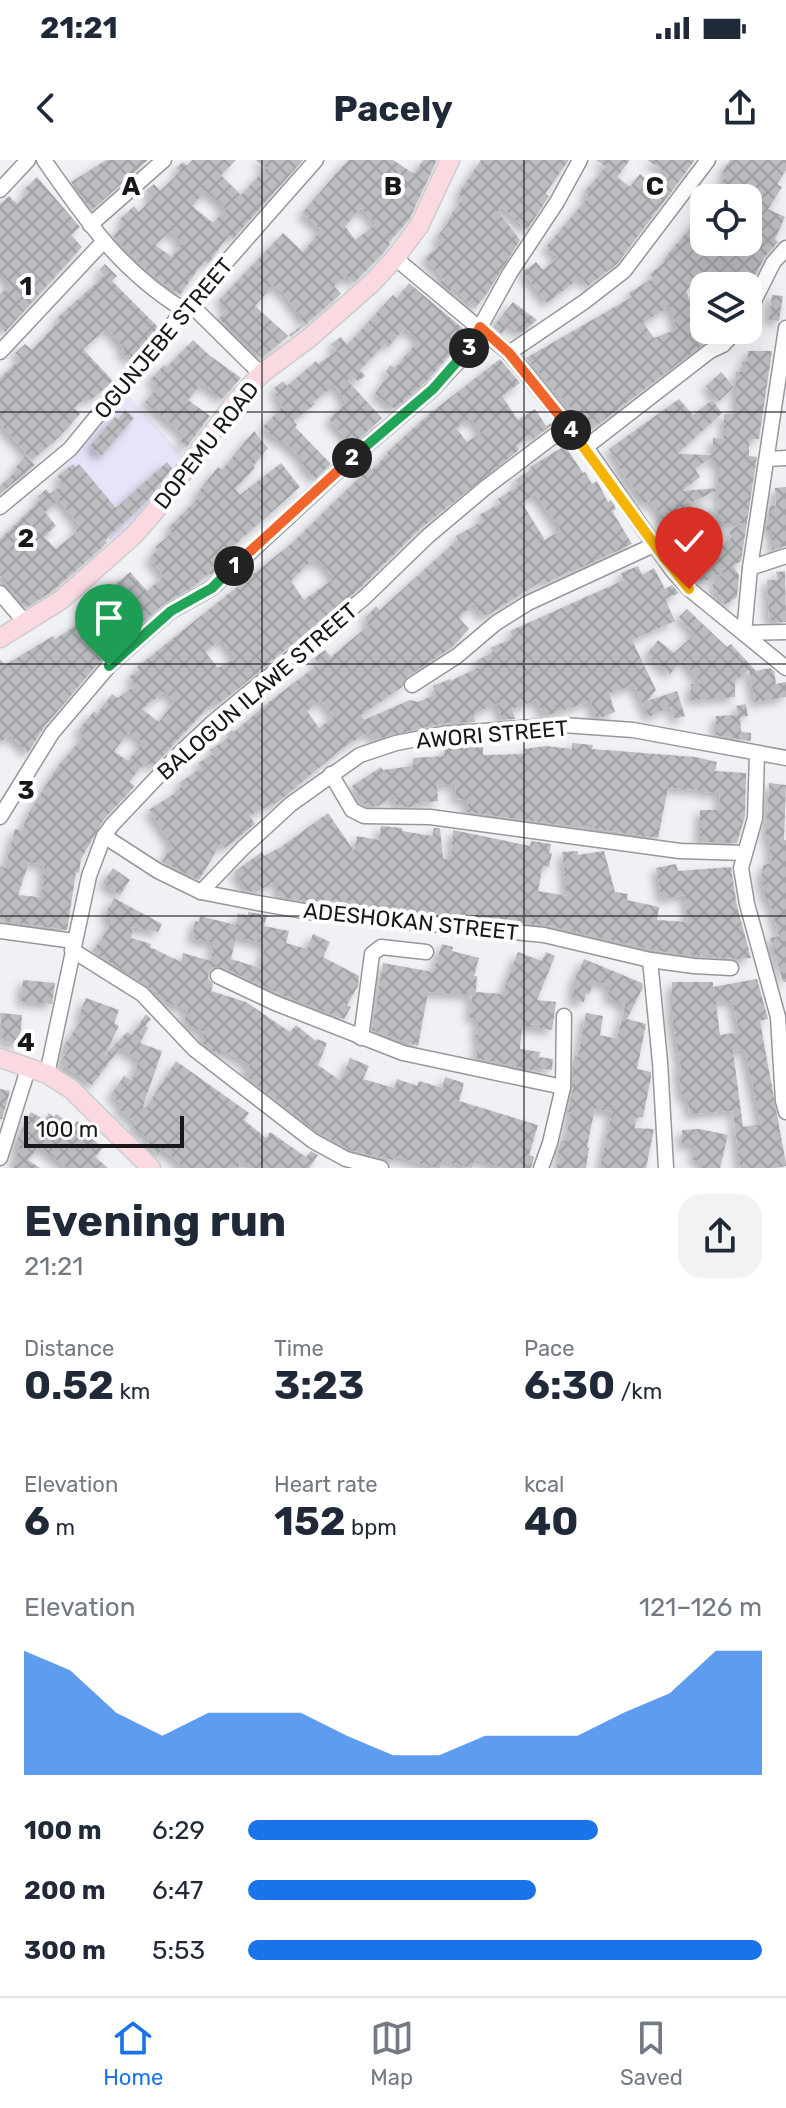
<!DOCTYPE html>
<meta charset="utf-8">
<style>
body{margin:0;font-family:Rubik,sans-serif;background:#f2f2f3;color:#1f2937;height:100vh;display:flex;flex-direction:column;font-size:30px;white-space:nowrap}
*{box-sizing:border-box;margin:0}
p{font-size:26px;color:#747a83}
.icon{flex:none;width:44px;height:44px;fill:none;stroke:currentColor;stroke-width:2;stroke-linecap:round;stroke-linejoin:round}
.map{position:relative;height:1008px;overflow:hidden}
.details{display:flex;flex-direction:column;background:#fff;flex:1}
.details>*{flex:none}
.buttons{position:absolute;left:690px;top:24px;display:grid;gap:16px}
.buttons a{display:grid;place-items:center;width:72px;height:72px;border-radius:16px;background:#fff;box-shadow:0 8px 32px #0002;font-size:40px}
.scale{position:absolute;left:24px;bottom:20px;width:160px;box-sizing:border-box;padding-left:8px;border:4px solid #18181a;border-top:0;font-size:22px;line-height:28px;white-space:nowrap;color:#18181a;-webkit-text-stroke:6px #fefeff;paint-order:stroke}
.pin{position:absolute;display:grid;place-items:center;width:68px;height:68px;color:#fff;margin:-82px -34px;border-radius:50% 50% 50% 0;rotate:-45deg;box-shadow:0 0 8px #0007}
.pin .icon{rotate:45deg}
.km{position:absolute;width:40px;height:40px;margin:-20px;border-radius:50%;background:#222;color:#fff;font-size:22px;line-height:40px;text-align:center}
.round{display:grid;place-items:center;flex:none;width:84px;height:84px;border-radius:24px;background:#f2f2f3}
.headline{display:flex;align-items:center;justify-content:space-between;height:136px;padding:0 24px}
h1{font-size:44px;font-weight:700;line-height:60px}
.figures{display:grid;grid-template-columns:repeat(3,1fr);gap:12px;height:136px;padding:8px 24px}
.figures div{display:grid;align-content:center}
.figures b{font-size:40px;font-weight:700}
.figures small{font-size:22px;font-weight:400}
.figures p{font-size:22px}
.chart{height:224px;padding:16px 24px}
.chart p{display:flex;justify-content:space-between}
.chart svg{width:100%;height:144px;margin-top:8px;fill:#1a73e8;opacity:.7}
ul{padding:0 24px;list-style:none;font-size:26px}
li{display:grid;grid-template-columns:128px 96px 1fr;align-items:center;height:60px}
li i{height:20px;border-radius:10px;background:#1a73e8}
.status{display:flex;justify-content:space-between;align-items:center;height:56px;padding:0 40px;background:#fff;direction:ltr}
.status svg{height:22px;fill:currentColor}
header{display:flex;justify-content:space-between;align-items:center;height:104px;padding:0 24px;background:#fff;font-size:36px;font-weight:700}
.dock{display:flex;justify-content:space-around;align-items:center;height:112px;border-top:2px solid #e0e1e3;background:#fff;font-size:22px;color:#747a83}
.dock a{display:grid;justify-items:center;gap:4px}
.dock .on{color:#1a73e8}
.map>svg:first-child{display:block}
.education{fill:#e8e3f9}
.building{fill:url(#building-cross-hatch);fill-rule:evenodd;filter:url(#shadow)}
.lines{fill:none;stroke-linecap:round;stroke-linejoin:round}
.minor-casing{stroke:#95979a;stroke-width:17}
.major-casing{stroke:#cccccd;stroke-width:21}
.minor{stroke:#fff;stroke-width:14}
.major{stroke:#fad9e0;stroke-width:18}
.split-1-casing{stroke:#fff;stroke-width:16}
.split-2-casing{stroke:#fff;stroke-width:16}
.split-3-casing{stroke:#fff;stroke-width:16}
.split-4-casing{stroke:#fff;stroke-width:16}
.split-5-casing{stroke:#fff;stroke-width:16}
.split-6-casing{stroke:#fff;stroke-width:16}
.split-1{stroke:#22a559;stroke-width:10}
.split-2{stroke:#f0652b;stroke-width:10}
.split-3{stroke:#22a559;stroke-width:10}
.split-4{stroke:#f0652b;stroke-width:10}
.split-5{stroke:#f5b400;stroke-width:10}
.split-6{stroke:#f5b400;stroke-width:10}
.grid{fill:none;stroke:#18181a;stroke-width:2;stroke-opacity:0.55}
.labels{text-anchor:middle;stroke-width:8;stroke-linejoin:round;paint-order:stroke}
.street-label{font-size:22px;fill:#18181a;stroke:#fefeff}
.grid-label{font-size:26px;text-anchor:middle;font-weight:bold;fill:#18181a;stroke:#fefeff;stroke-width:8;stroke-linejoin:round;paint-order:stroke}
</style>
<div class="status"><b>21:21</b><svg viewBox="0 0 49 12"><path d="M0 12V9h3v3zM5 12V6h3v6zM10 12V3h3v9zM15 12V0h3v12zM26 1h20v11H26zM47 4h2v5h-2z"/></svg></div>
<header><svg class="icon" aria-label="back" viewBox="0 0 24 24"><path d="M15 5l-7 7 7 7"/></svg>Pacely<svg class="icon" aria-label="share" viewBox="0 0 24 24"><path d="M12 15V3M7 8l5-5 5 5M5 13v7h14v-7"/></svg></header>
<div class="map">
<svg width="786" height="1008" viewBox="0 0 786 1008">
<defs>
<pattern id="building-cross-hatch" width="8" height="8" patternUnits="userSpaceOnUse" patternTransform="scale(2)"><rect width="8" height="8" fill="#babcbf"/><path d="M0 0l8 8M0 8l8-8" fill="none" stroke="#9fa1a4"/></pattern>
<filter id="shadow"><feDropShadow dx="-5" dy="5" stdDeviation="4" flood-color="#0004"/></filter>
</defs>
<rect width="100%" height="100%" fill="#eff1f4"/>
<polygon class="education" points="127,234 185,298 115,385 58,314"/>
<g class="building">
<polygon points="106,0 148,0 92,50 71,22"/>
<path d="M192 0H236L221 15 241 35 266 8 256 0H303L233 79 229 75 208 104 204 101 180 135 149 112 113 76 125 64 120 59 134 46 139 52 153 38 146 31 154 24 160 31 180 12 176 8 183 2 187 6ZM206 31 226 49 213 63 192 46ZM170 71 182 83 172 97 155 85Z"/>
<path d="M348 0H393L414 14 423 0H437L409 60 389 82 390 84 386 90 354 123 347 116 334 126 341 134 291 177 289 175 305 163 284 134 273 125 255 146 288 176 262 198 219 159 227 148 219 140 283 73 303 92 321 70 302 53ZM361 48 376 64 355 80 345 66Z"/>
<polygon points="481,0 569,0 545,34 549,36 527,70 502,47 498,51 520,80 488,132 475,148 454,128 450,131 440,122 444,119 425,98 442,83 436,78 449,62 447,61 463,37 458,34"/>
<polygon points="596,0 630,0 617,17 630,27 640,14 657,28 668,14 647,0 695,0 617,104 588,126 581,117 547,143 523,112 536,102 543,110 558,98 546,87 589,36 584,32 606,7"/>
<path d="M730 0H786V10L777 24 782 27 768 49 785 57 775 79 778 82 764 98 748 131V126H701L696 119 686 131 697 157 704 155V170H723L588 272 567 243 526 198 632 137 629 133 653 118 650 114 665 102 663 100 704 52V82H748V38H708L727 15 722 12ZM670 146 677 169 654 178 643 163Z"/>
<polygon points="37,17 80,67 71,75 82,87 5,172 0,167 0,134 11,125 0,113 0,44 9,36 17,44 29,32 25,29"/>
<polygon points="105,104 117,116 112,121 158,167 130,201 121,191 124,188 107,168 83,189 113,221 90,241 86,237 74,248 80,254 58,278 32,300 0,264 0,218 21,198 15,193 25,184 32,190 59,161 57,158 94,125 104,115 99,110"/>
<polygon points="409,123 466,171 449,196 426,222 395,249 375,234 389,214 386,212 390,205 395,208 419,180 405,168 388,187 385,184 360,210 365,216 358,221 351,216 347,220 382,258 352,285 329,259 346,243 335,225 313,242 315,244 293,261 297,265 295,267 331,304 315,319 302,303 304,301 282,280 280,282 263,267 283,246 275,235 278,233 274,228 283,221 287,226 316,201 318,204 337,191 331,184 341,177 347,185 393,135 397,138"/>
<polygon points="772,135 783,136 779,161 769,160"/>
<polygon points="513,142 537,160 520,174 509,164 502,174 493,167"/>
<polygon points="193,180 209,195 241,218 222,239 202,223 188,240 210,256 186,288 180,280 185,276 145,242 158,227 150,220 164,205 167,207"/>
<path d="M748 191H772L759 279H749V296L757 297 741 401 733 406 739 415 737 437 725 445 712 425 725 412 701 423 690 406 696 402 678 376 674 378 650 340 645 344 618 307 621 305 609 289 679 239 693 255 712 240 722 253 677 294 713 295V278L724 279V254H736V212H742V202H747ZM713 296V303H719V328L682 331 700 317 695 309ZM719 330 718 363H742L730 371 731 379 719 387V391L689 343Z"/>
<path d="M500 199 520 223 502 236 518 260 535 249 546 266 551 263 552 265 533 279 531 275 516 285 519 290 421 368 357 431 228 537 213 547 211 544 153 607 146 601 129 622 135 626 104 659 81 699 79 713 76 712 67 770 4 761 5 755 0 754V706L5 708 15 669 22 671 28 654 58 606 84 576 78 571 94 551 97 554 112 534 118 538 135 525 129 517 139 510 137 507 292 383 370 307 372 310 388 293 387 292 428 255ZM471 258 481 273 467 282 456 268ZM312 400 315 404 319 400 333 416 332 420 304 440 291 421ZM221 479 235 498 218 508 205 492ZM164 532 175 541 159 562 142 549ZM129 572 143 582 128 601 114 591ZM29 702 44 705 42 736 39 737 18 735Z"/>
<polygon points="721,212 734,227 719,241 706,226"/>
<polygon points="125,250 134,258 101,296 90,286 115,257 118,259"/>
<polygon points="254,271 268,288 253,306 255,308 235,329 240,335 281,303 300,327 230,389 234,394 211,415 209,413 192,428 165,443 102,499 44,567 28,593 10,575 0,582 0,499 5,505 53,476 55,479 72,468 97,444 95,441 130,412 147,431 164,416 149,398 158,390 155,387 172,373 168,368 199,337 196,335 218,307 222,310"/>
<path d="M565 286 583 313 585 312 592 324 597 321 608 342 611 340 614 345 616 349 612 351 632 384 572 412 571 410 547 423 545 419 489 454 482 456 474 443 459 458 469 469 451 488 407 517 402 527 361 555 364 560 410 540 418 542 436 534 433 526 450 519 451 521 479 507 476 501 493 492 490 488 513 478 510 471 624 420 621 413 638 406 642 415 654 408 665 429 672 425 679 433 665 439 675 461 632 480 656 530 647 541 677 531 685 556 675 559 671 546 649 557 634 525 609 533 615 552 599 558 595 557 591 541 544 556 537 540 512 549 515 559 502 560 497 543 474 554 475 562 459 563 458 561 430 566 373 580 370 571 344 587 278 642 249 655 255 664 225 688 221 683 199 720 162 702 172 685 149 650 172 635 182 626 179 623 201 608 198 603 213 594 210 590 228 578 226 575 232 570 234 572 270 541 319 504 314 498 325 490 331 497 369 465 365 458 376 446 380 450 458 379 456 376 483 361 479 355 501 343 498 339 519 325 515 320 532 309 530 307ZM535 334 561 370 545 380 522 343ZM321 540 334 556 319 568 307 551Z"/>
<polygon points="25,296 35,305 0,334 0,326 17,310 15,308"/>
<path d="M167 302 172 308 148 340 105 380 107 383 54 430 26 448 0 415V379L40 340 37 337 46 329 50 334 63 324 57 317 73 304 76 307 79 304 116 348ZM59 340 80 366 75 370 77 372 56 389 44 377 56 366 45 352Z"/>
<polygon points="786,327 786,386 772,390 772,370 766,370 770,345 776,346 775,328"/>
<polygon points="785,411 786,462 772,462 772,459 769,459 767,420 778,420 776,412"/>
<polygon points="687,449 727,487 731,484 756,511 770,508 774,511 776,524 786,522 786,537 755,542 749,510 735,521 735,537 691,540 691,524 701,524 682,499 670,514 647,494 658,480 674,493 695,474 679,457"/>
<polygon points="746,544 748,556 740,557 741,572 751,573 751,581 716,575 716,556 738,555 736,546"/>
<polygon points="572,583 593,585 592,589 695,597 717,602 715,611 746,613 745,656 737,683 700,682 700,650 719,650 720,633 704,632 704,630 668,628 658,678 592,668 592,665 562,665 467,652 468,640 455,639 456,625 437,624 438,641 416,643 417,645 409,647 396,646 394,635 378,646 366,646 352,626 381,607 383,610 413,606 413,598 444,596 445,588 483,587 483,595 525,594 524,589 546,586 572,589"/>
<polygon points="769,623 786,625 784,680 786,680 786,822 783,822 770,778 779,776 769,739 766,740 763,723 761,723 763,705 771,703 769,678 766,677"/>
<polygon points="328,653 354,691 357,676 379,680 381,666 402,668 402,671 432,676 434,668 440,668 443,699 451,699 453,670 530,686 531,681 551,684 549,694 552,693 549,707 543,705 538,731 567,736 562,692 578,691 578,695 604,691 615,732 628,734 627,740 659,747 657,760 688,762 685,735 662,739 656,708 676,704 678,711 731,707 737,746 751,798 740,799 712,797 712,794 695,796 659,791 545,765 349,746 349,741 320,740 320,743 310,742 278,736 278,720 256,732 248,731 234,712 262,692 264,696 281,687"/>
<polygon points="113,708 130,720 120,735 103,723"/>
<path d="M114 738 162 764 158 772 133 767 131 778 151 784 150 787 181 802 183 793 211 801 214 783 192 779 195 761 199 762 200 756 236 765 238 754 248 755V752L267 755 264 766 289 771 286 783 307 789 313 774 330 782 323 797 359 816 358 826 347 845 351 847 344 859 284 836 222 807H213L209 812 208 818 213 824 211 831 246 842 290 872 296 865 316 881 317 879 327 883 318 905 341 921 350 898 369 906 363 919 394 928 397 919 417 926 419 921 442 928 445 917 464 923 459 941 538 965 529 995 534 997 531 1008H502L475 999 472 1008 442 1001 440 1008H436L394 996 393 1000 350 990 318 973 243 914 250 905 222 890 220 895 216 894 201 882 204 872 183 863 188 850 161 840 159 834 92 791 102 779 112 760 104 756ZM236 777 265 784 260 808 231 799Z"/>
<polygon points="442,784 453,787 452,791 479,798 474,816 477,816 476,832 502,834 518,792 542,801 546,792 555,796 537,840 556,842 552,870 522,866 520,889 540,892 539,897 553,899 552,910 537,908 537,911 476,898 479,878 475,877 479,859 470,858 472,835 428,832 418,886 372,870 383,803 433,812"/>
<polygon points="584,799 642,823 643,827 627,859 646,864 637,909 651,912 651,917 643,957 635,958 635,968 654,969 646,1008 600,1008 612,952 595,948 587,987 589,988 586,1008 556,1008 562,994 558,993 561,980 565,981 571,952 568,952 573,927 573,904 575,896 578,897 586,853 603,856 600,875 617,879 625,846 607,836 611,827 595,821 589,834 586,833 584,842 571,839 575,828 572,826"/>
<path d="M757 819 768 859 760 861 786 1004V1006L775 1008H740L733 951 689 954 688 938H682L678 907H681L672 858V822H713V827ZM732 840 739 872 720 875 716 843ZM744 889 761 964 743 967 733 891Z"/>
<polygon points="23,820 55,823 52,844 21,841"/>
<polygon points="86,838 119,850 114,863 119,866 104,896 127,872 132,875 146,854 151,859 145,866 148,868 140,883 162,891 143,946 146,948 176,901 249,953 244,960 266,978 270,972 306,997 311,991 318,995 309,1008 254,1008 243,1001 238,1008 178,1008 181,1004 162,989 158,994 146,986 150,980 133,967 136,962 119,950 122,944 111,935 124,916 132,921 139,899 120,888 92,925 59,903 67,893 63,887 84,857 79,855"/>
<polygon points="0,853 22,855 20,883 3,882"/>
<polygon points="0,929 10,931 2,959 0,959"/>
<polygon points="31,952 45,960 49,953 54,957 56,954 73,966 77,961 92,972 89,976 103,988 95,997 108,1008 67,1008 39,986 28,1000 40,1008 13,1008 17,1002 13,1000 20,989 14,986"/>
<polygon points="682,970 700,969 728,975 720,1008 702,1008 703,1002 693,1000 696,985 682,985"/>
</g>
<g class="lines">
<g class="minor-casing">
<g id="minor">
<path d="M44 0C86 60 120 111 184 150"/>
<polyline points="0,30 28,0"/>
<polyline points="90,65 164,0"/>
<polyline points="395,98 509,193 586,287 672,410 689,429 786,508"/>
<polyline points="190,144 261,214"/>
<polyline points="748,153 773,103 786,88"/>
<polyline points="0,192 104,81"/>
<polyline points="509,193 584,142 624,111 708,0"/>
<polyline points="586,287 710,191 723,185 737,170"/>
<polyline points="767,299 786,298"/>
<polyline points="0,347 70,289 184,150 316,0"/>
<polyline points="750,408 786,396"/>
<polyline points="0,433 24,461"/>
<polyline points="744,473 750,408 786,168"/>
<polyline points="744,473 786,472"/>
<polyline points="412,525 457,496 496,463 528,443 656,384"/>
<polyline points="757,594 755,658 741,708 747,744 778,857 783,941 786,952"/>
<polyline points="331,614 352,650 364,656 430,657 680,691 745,693"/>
<polyline points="0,657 52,573 109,506 171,451 212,428 353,297 433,229 457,203 468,189 510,113 557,42 580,0"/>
<polyline points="104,676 158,711 201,732 252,742 309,752 544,775 650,800 694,806 731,808"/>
<polyline points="201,732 243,688 291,644 360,595 396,583 443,574 563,565 633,570 786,598"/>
<polyline points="0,771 74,781"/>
<polyline points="72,790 142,834 194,889 313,981 346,999 381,1008"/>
<polyline points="650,800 660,902 666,1008"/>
<polyline points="218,816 275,843 403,893 563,927"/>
<polyline points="361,878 372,794 381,787 426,792"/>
<polyline points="47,914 89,716 104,676 112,665 180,593 212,563 364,438 428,376 485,328 567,266"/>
<polyline points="0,998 29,906"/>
<polyline points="541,1008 550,983 563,927 564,856"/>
</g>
</g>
<g class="major-casing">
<g id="major">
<polyline points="0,478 61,440 134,375 155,351 232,246 261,214 308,179 372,123 395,98 419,66 450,0"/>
<polyline points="0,898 47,914 71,929 151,1008"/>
</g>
</g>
<use href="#minor" class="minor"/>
<use href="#major" class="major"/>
</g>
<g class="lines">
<g class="split-1-casing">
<polyline id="split-1" points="109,506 171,451 212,428 234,406"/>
</g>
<g class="split-2-casing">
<polyline id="split-2" points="234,406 352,298"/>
</g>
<g class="split-3-casing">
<polyline id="split-3" points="352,298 433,229 469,188"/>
</g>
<g class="split-4-casing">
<polyline id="split-4" points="469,188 480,167 509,193 571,270"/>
</g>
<g class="split-5-casing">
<polyline id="split-5" points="571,270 665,399"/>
</g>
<g class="split-6-casing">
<polyline id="split-6" points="665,399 689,429"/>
</g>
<use href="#split-1" class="split-1"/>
<use href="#split-2" class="split-2"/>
<use href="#split-3" class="split-3"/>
<use href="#split-4" class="split-4"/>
<use href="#split-5" class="split-5"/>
<use href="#split-6" class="split-6"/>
</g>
<path class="grid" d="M262 0V1008M524 0V1008M0 252H786M0 504H786M0 756H786"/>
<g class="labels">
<g class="street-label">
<text transform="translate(163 178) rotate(-50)" y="8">OGUNJEBE STREET</text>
<text transform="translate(206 285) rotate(-52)" y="8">DOPEMU ROAD</text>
<text transform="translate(257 531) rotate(-41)" y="8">BALOGUN ILAWE STREET</text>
<text transform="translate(492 574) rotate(-5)" y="8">AWORI STREET</text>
<text transform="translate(411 761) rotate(6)" y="8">ADESHOKAN STREET</text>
</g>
</g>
<g class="grid-label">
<text x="131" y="35">A</text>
<text x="393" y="35">B</text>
<text x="655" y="35">C</text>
<text x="26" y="135">1</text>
<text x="26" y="387">2</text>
<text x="26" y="639">3</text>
<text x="26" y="891">4</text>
</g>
</svg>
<div class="buttons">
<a><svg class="icon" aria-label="locate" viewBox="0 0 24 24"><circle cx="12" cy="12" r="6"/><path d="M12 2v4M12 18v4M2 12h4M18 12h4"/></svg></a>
<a><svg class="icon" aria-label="layers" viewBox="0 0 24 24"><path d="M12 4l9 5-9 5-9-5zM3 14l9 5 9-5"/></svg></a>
</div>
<div class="scale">100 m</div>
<div class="pin" style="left:109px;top:506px;background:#1e9e55"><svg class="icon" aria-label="arrive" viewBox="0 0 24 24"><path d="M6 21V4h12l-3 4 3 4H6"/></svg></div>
<div class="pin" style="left:689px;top:429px;background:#d93025"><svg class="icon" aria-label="check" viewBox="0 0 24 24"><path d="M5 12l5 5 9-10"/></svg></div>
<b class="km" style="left:234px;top:406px">1</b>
<b class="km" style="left:352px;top:298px">2</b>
<b class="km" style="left:469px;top:188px">3</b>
<b class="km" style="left:571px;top:270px">4</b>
</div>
<section class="details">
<div class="headline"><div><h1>Evening run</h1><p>21:21</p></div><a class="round"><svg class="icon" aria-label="share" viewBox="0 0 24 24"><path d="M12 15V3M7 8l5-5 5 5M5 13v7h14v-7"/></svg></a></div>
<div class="figures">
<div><p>Distance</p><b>0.52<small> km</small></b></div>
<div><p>Time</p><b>3:23</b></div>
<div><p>Pace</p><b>6:30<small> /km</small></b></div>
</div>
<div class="figures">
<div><p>Elevation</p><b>6<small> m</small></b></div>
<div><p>Heart rate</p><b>152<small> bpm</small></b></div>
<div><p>kcal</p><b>40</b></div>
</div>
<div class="chart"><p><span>Elevation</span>121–126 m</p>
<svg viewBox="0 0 160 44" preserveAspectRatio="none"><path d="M0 44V6L10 12L20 25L30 32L40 25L50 25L60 25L70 32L80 38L90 38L100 32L110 32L120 32L130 25L140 19L150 6L160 6V44z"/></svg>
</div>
<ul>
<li><b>100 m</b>6:29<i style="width:68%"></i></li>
<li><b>200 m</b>6:47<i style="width:56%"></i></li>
<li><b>300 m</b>5:53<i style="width:100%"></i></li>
</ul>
</section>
<nav class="dock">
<a class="on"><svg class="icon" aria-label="home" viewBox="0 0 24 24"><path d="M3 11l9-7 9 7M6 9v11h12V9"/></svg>Home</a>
<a><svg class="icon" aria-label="map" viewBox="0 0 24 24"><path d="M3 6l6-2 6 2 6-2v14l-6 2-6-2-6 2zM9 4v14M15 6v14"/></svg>Map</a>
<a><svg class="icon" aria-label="saved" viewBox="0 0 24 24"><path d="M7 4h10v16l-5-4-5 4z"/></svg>Saved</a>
</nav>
